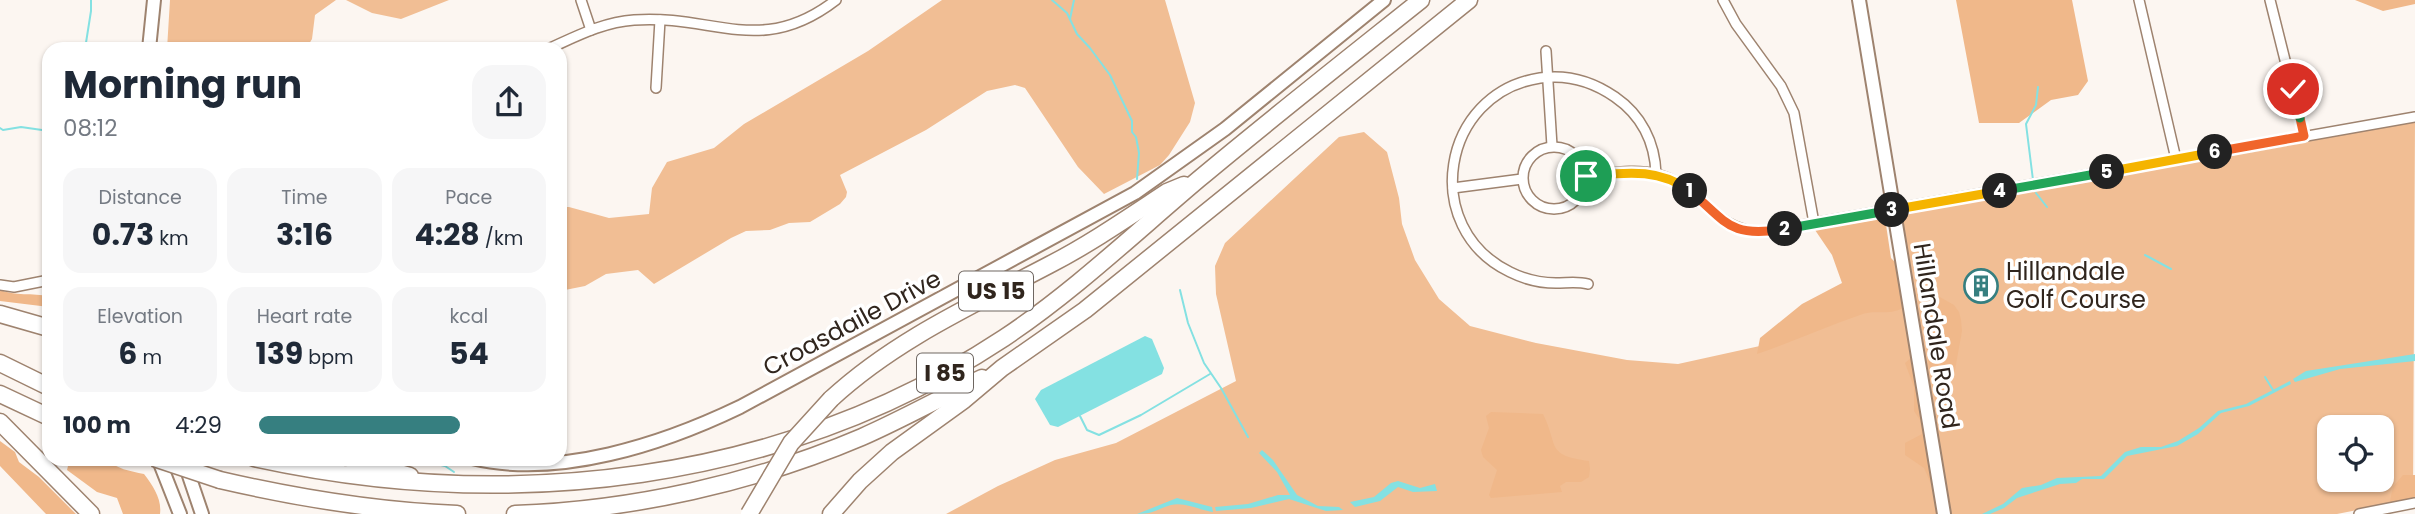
<!DOCTYPE html>
<style>
body{margin:0;font-family:Poppins,sans-serif;background:#f6f6f7;color:#1f2937;height:100vh;display:flex;flex-direction:column;font-size:26px;white-space:nowrap}
*{box-sizing:border-box;margin:0}
p{font-size:23px;color:#747a83}
.icon{flex:none;width:38px;height:38px;fill:none;stroke:currentColor;stroke-width:2;stroke-linecap:round;stroke-linejoin:round}
.map{position:relative;flex:1;overflow:hidden}
.side{position:absolute;left:42px;top:42px;width:525px;height:424px;display:flex;flex-direction:column;background:#fff;border-radius:21px;box-shadow:0 2px 5px #0004}
.side>*{flex:none}
.tools{position:absolute;left:2317px;top:415px;display:grid;gap:14px}
.tools a{display:grid;place-items:center;width:77px;height:77px;border-radius:14px;background:#fff;box-shadow:0 2px 5px #0004;font-size:35px}
.pin{position:absolute;display:grid;place-items:center;width:60px;height:60px;color:#fff;margin:-30px;border:4px solid #fff;border-radius:50%;box-shadow:0 2px 7px #0007}
.km{position:absolute;width:35px;height:35px;margin:-18px;border-radius:50%;background:#222;color:#fff;font-size:19px;line-height:35px;text-align:center}
.round{display:grid;place-items:center;flex:none;width:74px;height:74px;border-radius:21px;background:#f6f6f7}
.head{display:flex;align-items:center;justify-content:space-between;height:119px;padding:0 21px}
h1{font-size:38px;font-weight:700;line-height:52px}
.stats{display:grid;grid-template-columns:repeat(3,1fr);gap:10px;height:119px;padding:7px 21px}
.stats div{display:grid;align-content:center;border-radius:18px;background:#f6f6f7;text-align:center}
.stats b{font-size:30px;font-weight:700}
.stats small{font-size:19px;font-weight:400}
.stats p{font-size:19px}
ul{padding:0 21px;list-style:none;font-size:23px}
li{display:grid;grid-template-columns:112px 84px 1fr;align-items:center;height:52px}
li i{height:18px;border-radius:9px;background:#367f80}
.map>svg:first-child{display:block}
.green{fill:#f1be94;fill-rule:evenodd}
.forest{fill:#f0b88a}
.water{fill:#84e1e2}
.lines{fill:none;stroke-linecap:round;stroke-linejoin:round}
.stream{stroke:#84e1e2;stroke-width:2}
.street-casing{stroke:#9e836f;stroke-width:12}
.secondary-casing{stroke:#9e836f;stroke-width:16}
.highway-casing{stroke:#9e836f;stroke-width:19}
.street{stroke:#fff;stroke-width:9}
.secondary{stroke:#fff;stroke-width:12}
.highway{stroke:#fff;stroke-width:16}
.highway-bridge-casing{stroke:#9e836f;stroke-width:19;stroke-linecap:butt}
.highway-bridge{stroke:#fff;stroke-width:16}
.split-1-casing{stroke:#fff;stroke-width:14}
.split-2-casing{stroke:#fff;stroke-width:14}
.split-3-casing{stroke:#fff;stroke-width:14}
.split-4-casing{stroke:#fff;stroke-width:14}
.split-5-casing{stroke:#fff;stroke-width:14}
.split-6-casing{stroke:#fff;stroke-width:14}
.split-7-casing{stroke:#fff;stroke-width:14}
.split-8-casing{stroke:#fff;stroke-width:14}
.split-1{stroke:#f5b400;stroke-width:9}
.split-2{stroke:#f0652b;stroke-width:9}
.split-3{stroke:#22a559;stroke-width:9}
.split-4{stroke:#f5b400;stroke-width:9}
.split-5{stroke:#22a559;stroke-width:9}
.split-6{stroke:#f5b400;stroke-width:9}
.split-7{stroke:#f0652b;stroke-width:9}
.split-8{stroke:#22a559;stroke-width:9}
.labels{text-anchor:middle;stroke-width:7;stroke-linejoin:round;paint-order:stroke}
.shield{fill:#fff;stroke:#6e6661;stroke-width:2}
.shield-label{font-size:23px;font-weight:bold;fill:#30251d}
.poi-label{font-size:24px;fill:#30251d;stroke:#fff;text-anchor:start}
.street-label{font-size:24px;fill:#30251d;stroke:#fff}
</style>
<div class="map">
<svg width="2415" height="514" viewBox="0 0 2415 514">
<rect width="100%" height="100%" fill="#fcf6f1"/>
<g class="green">
<polygon points="170,0 336,0 315,15 312,39 306,49 167,49"/>
<polygon points="346,0 449,0 401,19 372,13"/>
<polygon points="942,0 1165,0 1195,103 1190,122 1169,155 1160,165 1104,194 1078,167 1025,88 1015,85 987,91 926,130 840,175 847,192 846,197 840,204 810,222 789,223 770,230 746,231 731,238 654,284 638,270 606,274 585,286 560,291 560,207 569,207 609,218 649,214 652,188 667,162 714,148 744,124 868,51"/>
<path d="M2415 121 2413 499 2337 514H946L998 486 1055 460 1116 443 1236 381 1216 294 1215 266 1225 243 1339 137 1364 132 1387 152 1399 198 1402 224 1415 260 1439 299 1470 326 1536 343 1627 360 1678 364 1778 342 1822 325 1912 298 1898 213ZM2329 427H2382V480H2329Z"/>
</g>
<g class="forest">
<polygon points="1956,0 2072,0 2088,81 2078,95 2051,100 2019,123 1979,123"/>
<polygon points="2355,0 2415,0 2415,4 2383,11"/>
<path d="M1885 218 1891 258 1903 270 1907 305C1890 318 1877 308 1860 315 1825 327 1792 342 1757 354L1760 338 1802 304 1842 283 1832 255 1815 230Z"/>
<path d="M0 290C14 296 33 293 49 296V307L0 301Z"/>
<path d="M1931 292 1954 305 1959 312 1961 320 1962 331 1955 370 1946 384V419L1943 421C1932 400 1918 312 1931 292Z"/>
<polygon points="1911,358 1918,371 1935,493 1924,468 1905,455 1905,443 1922,434 1920,420 1914,411 1914,387 1905,363"/>
<path d="M1491 412 1543 414C1559 446 1545 455 1589 461L1590 469 1589 477 1581 482H1566L1560 486 1562 492 1491 498 1489 495 1497 470 1483 457 1481 450 1489 428 1486 416Z"/>
<polygon points="0,441 15,452 19,462 39,477 76,514 46,514 0,466"/>
<path d="M77 459 84 464 85 459H107C116 469 130 471 144 474 153 486 162 499 160 514H123L117 498 97 492 67 470 69 462Z"/>
<polygon points="2403,475 2415,475 2415,500 2393,505 2390,501 2393,487"/>
</g>
<g class="water">
<polygon points="1145,336 1152,339 1164,368 1162,374 1058,427 1050,425 1035,399 1041,390"/>
<polygon points="2415,354 2415,361 2340,369 2295,382 2293,379 2306,371"/>
<polygon points="2290,381 2291,384 2249,406 2221,413 2198,434 2177,446 2127,456 2104,479 2082,479 2076,483 2060,484 2017,498 2004,508 1990,514 1982,514 2003,504 2022,488 2041,485 2057,478 2101,476 2125,452 2141,447 2161,447 2178,441 2199,428 2218,411 2246,404"/>
<polygon points="1262,450 1273,460 1297,495 1318,506 1339,507 1343,510 1326,511 1289,499 1251,508 1216,511 1215,507 1248,504 1278,495 1290,495 1277,472 1259,453"/>
<polygon points="1398,481 1420,488 1435,484 1437,491 1413,492 1398,487 1380,501 1355,507 1350,502 1374,497 1391,483"/>
<path d="M1177 498 1212 507 1213 512C1199 510 1185 502 1171 505 1157 509 1154 514 1137 514Z"/>
</g>
<g class="lines">
<g class="stream">
<polyline points="1052,0 1067,13 1077,34 1090,48 1110,75 1132,121 1132,132 1136,137 1139,153 1137,179"/>
<polyline points="1070,19 1074,0"/>
<polyline points="85,49 91,11 91,0"/>
<polyline points="49,84 46,92 49,107"/>
<polyline points="0,128 3,130 21,127 49,131"/>
<polyline points="2033,180 2026,124 2036,105 2038,87"/>
<polyline points="2036,193 2047,207"/>
<polyline points="2145,255 2171,269"/>
<polyline points="1180,290 1188,323 1204,363 1221,388 1248,437"/>
<polyline points="2265,377 2273,390"/>
<polyline points="1080,416 1087,430 1099,435 1141,415 1210,374"/>
<polyline points="412,458 445,466 454,472"/>
</g>
<g class="street-casing">
<g id="street">
<polyline points="581,0 591,30"/>
<polyline points="1723,0 1736,24 1781,86 1794,113 1814,223"/>
<polyline points="2139,0 2176,159"/>
<polyline points="2270,0 2304,136"/>
<path d="M548 49C575 37 603 22 634 20 714 14 761 58 836 0"/>
<polyline points="1546,51 1552,146"/>
<polyline points="656,88 660,20"/>
<circle cx="1554" cy="178" r="31"/>
<path d="M1585 176C1608 174 1634 168 1656 174 1703 185 1710 231 1763 232L2415 117"/>
<polyline points="1453,188 1522,179"/>
<path d="M1588 284C1577 281 1567 283 1556 283 1541 283 1524 279 1510 272 1419 228 1441 93 1540 78 1568 74 1592 81 1615 97 1641 115 1655 142 1656 174"/>
<polyline points="0,285 14,287 49,280"/>
<polyline points="2359,514 2415,503"/>
</g>
</g>
<g class="secondary-casing">
<g id="secondary">
<polyline points="1859,0 1944,514"/>
<polyline points="149,49 154,0"/>
<polyline points="158,458 180,514"/>
<polyline points="183,458 202,514"/>
<path d="M472 458C558 479 663 444 740 407L1135 193 1225 129 1384 0"/>
</g>
</g>
<g class="highway-casing">
<g id="highway">
<polyline points="0,314 49,328"/>
<polyline points="0,363 49,387"/>
<polyline points="0,394 49,417"/>
<path d="M831 399C895 340 973 305 1049 265 1090 244 1129 217 1167 192L1184 185"/>
<polyline points="0,422 91,514"/>
<path d="M254 458C509 514 783 484 1004 338 1073 292 1135 233 1199 179 1272 118 1347 59 1421 0"/>
<polyline points="345,458 410,476"/>
<path d="M220 480C298 498 376 511 457 514"/>
<path d="M515 514C632 510 754 483 862 437 903 419 942 397 982 378"/>
<polyline points="831,514 860,481 892,452 964,400 1002,368 1085,310 1469,0"/>
</g>
</g>
<use href="#street" class="street"/>
<use href="#secondary" class="secondary"/>
<use href="#highway" class="highway"/>
<g class="highway-bridge-casing">
<g id="highway-bridge">
<polyline points="154,458 220,480"/>
<polyline points="749,514 791,443 831,399"/>
</g>
</g>
<use href="#highway-bridge" class="highway-bridge"/>
</g>
<g class="lines">
<g class="split-1-casing">
<path id="split-1" d="M1586 176C1623 173 1658 167 1690 191"/>
</g>
<g class="split-2-casing">
<path id="split-2" d="M1690 191C1728 223 1729 238 1785 229"/>
</g>
<g class="split-3-casing">
<polyline id="split-3" points="1785,229 1892,210"/>
</g>
<g class="split-4-casing">
<polyline id="split-4" points="1892,210 2000,191"/>
</g>
<g class="split-5-casing">
<polyline id="split-5" points="2000,191 2107,172"/>
</g>
<g class="split-6-casing">
<polyline id="split-6" points="2107,172 2215,152"/>
</g>
<g class="split-7-casing">
<polyline id="split-7" points="2215,152 2304,136 2300,118"/>
</g>
<g class="split-8-casing">
<polyline id="split-8" points="2293,89 2300,118"/>
</g>
<use href="#split-1" class="split-1"/>
<use href="#split-2" class="split-2"/>
<use href="#split-3" class="split-3"/>
<use href="#split-4" class="split-4"/>
<use href="#split-5" class="split-5"/>
<use href="#split-6" class="split-6"/>
<use href="#split-7" class="split-7"/>
<use href="#split-8" class="split-8"/>
</g>
<defs>
<g id="building-ring" transform="scale(1.75)"><circle r="9.5" fill="#fff" stroke="#367f80" stroke-width="1.5"/><path d="M-4-6H4V6H1V3H-1V6H-4ZM-2.5-4.3h1.7v1.8h-1.7ZM.8-4.3h1.7v1.8H.8ZM-2.5-1h1.7V.8h-1.7ZM.8-1h1.7V.8H.8Z" fill="#367f80"/></g>
</defs>
<g fill-rule="evenodd">
<use href="#building-ring" x="1981" y="286"/>
</g>
<g class="labels">
<g class="shield">
<rect x="959" y="271.5" width="74" height="39" rx="5"/>
<rect x="917" y="353.5" width="56" height="39" rx="5"/>
</g>
<g class="shield-label">
<text x="996" y="299">US 15</text>
<text x="945" y="381">I 85</text>
</g>
<g class="poi-label">
<text x="2006" y="280">Hillandale<tspan x="2006" dy="28">Golf Course</tspan></text>
</g>
<g class="street-label">
<text transform="translate(852 323) rotate(-28)" y="8">Croasdaile Drive</text>
<text transform="translate(1936 336) rotate(81)" y="8">Hillandale Road</text>
</g>
</g>
</svg>
<div class="tools">
<a><svg class="icon" aria-label="locate" viewBox="0 0 24 24"><circle cx="12" cy="12" r="6"/><path d="M12 2v4M12 18v4M2 12h4M18 12h4"/></svg></a>
</div>
<div class="pin" style="left:1586px;top:176px;background:#1e9e55"><svg class="icon" aria-label="arrive" viewBox="0 0 24 24"><path d="M6 21V4h12l-3 4 3 4H6"/></svg></div>
<div class="pin" style="left:2293px;top:89px;background:#d93025"><svg class="icon" aria-label="check" viewBox="0 0 24 24"><path d="M5 12l5 5 9-10"/></svg></div>
<b class="km" style="left:1690px;top:191px">1</b>
<b class="km" style="left:1785px;top:229px">2</b>
<b class="km" style="left:1892px;top:210px">3</b>
<b class="km" style="left:2000px;top:191px">4</b>
<b class="km" style="left:2107px;top:172px">5</b>
<b class="km" style="left:2215px;top:152px">6</b>
<section class="side">
<div class="head"><div><h1>Morning run</h1><p>08:12</p></div><a class="round"><svg class="icon" aria-label="share" viewBox="0 0 24 24"><path d="M12 15V3M7 8l5-5 5 5M5 13v7h14v-7"/></svg></a></div>
<div class="stats">
<div><p>Distance</p><b>0.73<small> km</small></b></div>
<div><p>Time</p><b>3:16</b></div>
<div><p>Pace</p><b>4:28<small> /km</small></b></div>
</div>
<div class="stats">
<div><p>Elevation</p><b>6<small> m</small></b></div>
<div><p>Heart rate</p><b>139<small> bpm</small></b></div>
<div><p>kcal</p><b>54</b></div>
</div>
<ul>
<li><b>100 m</b>4:29<i style="width:70%"></i></li>
</ul>
</section>
</div>
